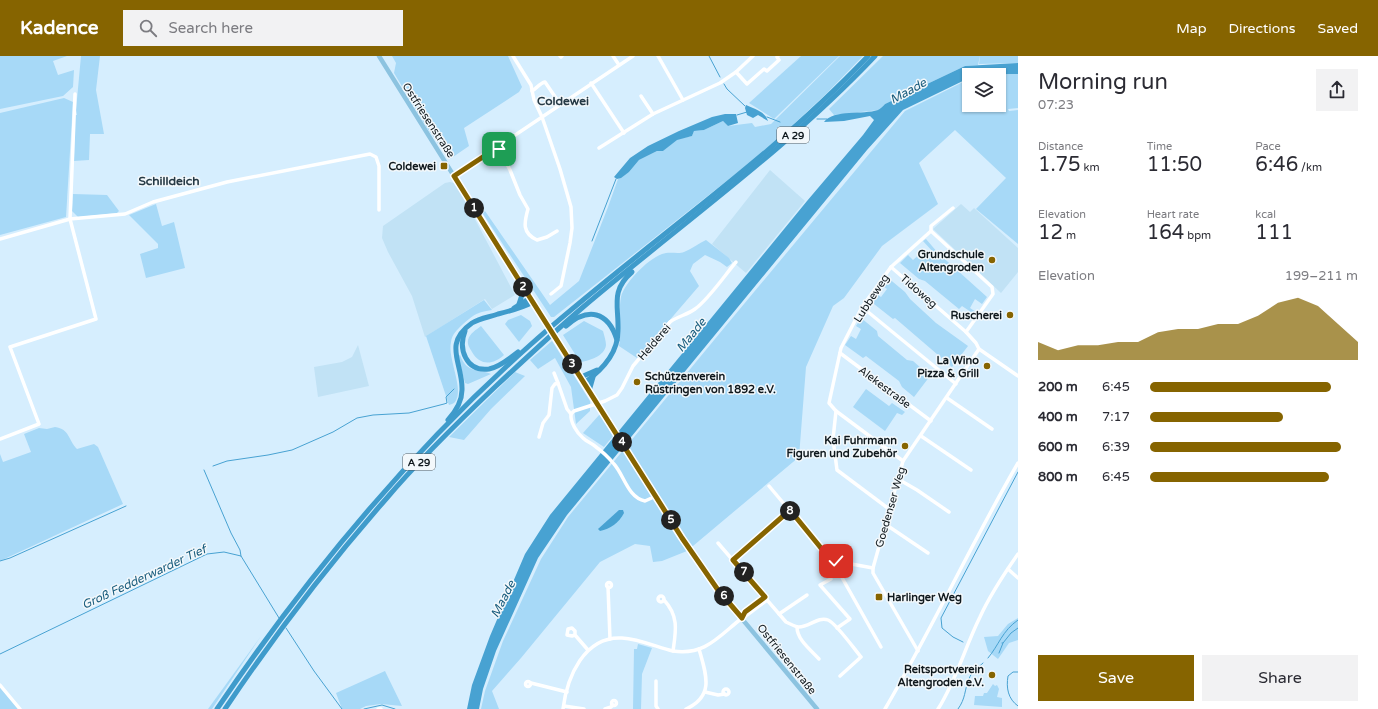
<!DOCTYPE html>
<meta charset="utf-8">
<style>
body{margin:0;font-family:"Varela Round",sans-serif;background:#f2f2f3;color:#2b2b33;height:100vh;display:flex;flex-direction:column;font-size:15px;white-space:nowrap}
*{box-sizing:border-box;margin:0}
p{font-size:13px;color:#7c7c81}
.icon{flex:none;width:22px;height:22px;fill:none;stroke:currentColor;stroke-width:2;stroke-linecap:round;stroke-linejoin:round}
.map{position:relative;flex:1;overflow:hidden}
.sheet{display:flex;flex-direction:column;background:#fff;width:360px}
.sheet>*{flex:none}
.fabs{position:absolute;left:962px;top:12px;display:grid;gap:8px}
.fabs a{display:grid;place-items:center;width:44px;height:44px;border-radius:0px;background:#fff;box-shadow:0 1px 3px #0004;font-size:20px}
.pin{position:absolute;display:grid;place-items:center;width:34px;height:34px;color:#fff;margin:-17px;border-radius:8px;box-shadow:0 2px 6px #0006}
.km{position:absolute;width:20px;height:20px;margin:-10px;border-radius:50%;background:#222;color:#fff;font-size:11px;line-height:20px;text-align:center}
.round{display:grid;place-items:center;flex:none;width:42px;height:42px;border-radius:0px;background:#f2f2f3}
.summary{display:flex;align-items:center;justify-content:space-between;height:68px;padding:0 20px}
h1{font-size:22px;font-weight:600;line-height:30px}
.figures{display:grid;grid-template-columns:repeat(3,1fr);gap:6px;height:68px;padding:4px 20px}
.figures div{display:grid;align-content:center}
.figures b{font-size:20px;font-weight:600}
.figures small{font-size:11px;font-weight:400}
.figures p{font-size:11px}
.chart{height:112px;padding:8px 20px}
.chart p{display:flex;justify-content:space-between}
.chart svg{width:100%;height:72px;margin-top:4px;fill:#866400;opacity:.7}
.primary-button{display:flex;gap:8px;margin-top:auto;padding:8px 20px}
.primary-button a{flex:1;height:46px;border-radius:0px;background:#866400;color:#fff;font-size:16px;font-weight:600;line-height:46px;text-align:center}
.primary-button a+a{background:#f2f2f3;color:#2b2b33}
ul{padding:0 20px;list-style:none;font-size:13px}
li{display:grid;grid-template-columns:64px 48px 1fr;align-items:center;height:30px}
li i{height:10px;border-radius:5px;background:#866400}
header{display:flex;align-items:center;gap:24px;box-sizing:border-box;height:56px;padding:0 20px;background:#866400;color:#fff}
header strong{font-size:19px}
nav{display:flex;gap:22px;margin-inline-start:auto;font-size:14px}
.search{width:280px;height:36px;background:#f2f2f3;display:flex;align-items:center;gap:10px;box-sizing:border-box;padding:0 14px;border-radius:0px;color:#7c7c81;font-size:15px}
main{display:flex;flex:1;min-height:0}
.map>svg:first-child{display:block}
.built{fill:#c1e2f5}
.green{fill:#a7d9f7}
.water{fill:#48a2d2}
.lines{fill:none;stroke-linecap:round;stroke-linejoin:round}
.stream{stroke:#48a2d2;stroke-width:1}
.minor{stroke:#fff;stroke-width:3.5}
.major{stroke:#8cc3e0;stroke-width:4.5}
.highway{stroke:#3f9bcb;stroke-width:5}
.route-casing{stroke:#fff;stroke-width:8}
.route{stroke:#866400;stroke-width:5}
.poi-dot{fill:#866400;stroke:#f3f8fb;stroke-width:1.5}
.labels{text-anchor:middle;stroke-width:3;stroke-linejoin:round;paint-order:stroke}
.shield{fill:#f3f8fb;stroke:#535b60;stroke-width:1}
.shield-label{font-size:10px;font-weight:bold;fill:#0f181d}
.street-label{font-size:11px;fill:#0f181d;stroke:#f3f8fb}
.poi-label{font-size:11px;font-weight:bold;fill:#0f181d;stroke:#f3f8fb;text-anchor:end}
.water-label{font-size:12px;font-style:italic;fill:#185c7d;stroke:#f3f8fb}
.neighbourhood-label{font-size:12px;font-weight:bold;fill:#263a46;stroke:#f3f8fb}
</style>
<header>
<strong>Kadence</strong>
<div class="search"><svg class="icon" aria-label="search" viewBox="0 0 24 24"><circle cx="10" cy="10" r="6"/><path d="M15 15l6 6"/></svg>Search here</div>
<nav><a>Map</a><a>Directions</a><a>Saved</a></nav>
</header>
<main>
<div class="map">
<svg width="1018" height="653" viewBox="0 0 1018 653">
<rect width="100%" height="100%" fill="#d6eefe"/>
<g class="built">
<polygon points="770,114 805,145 746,217 712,188"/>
<polygon points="450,126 454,127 458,131 515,239 492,253 485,243 425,281 412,240 388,196 382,182 383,170 445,127"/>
<polygon points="961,148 970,156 974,152 1018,192 1018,216 1001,237 933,173"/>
<polygon points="358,289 369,330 318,341 314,311 342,306 352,301"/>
</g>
<g class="green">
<polygon points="0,0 67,0 53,5 58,19 74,14 73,31 63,40 0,53"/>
<polygon points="81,0 100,0 96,34 104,78 90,78 89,104 74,105 75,59 77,59 76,54"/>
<polygon points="392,0 508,0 522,31 519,36 464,72 469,90 450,103 427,72 394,17 396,7"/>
<polygon points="801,0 839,0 774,63 749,47"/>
<polygon points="840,0 863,0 827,37 766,94 554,261 551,261 483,158 485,155 550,249 579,225 608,151 618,123 629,116 639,104 657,95 663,95 677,83 692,80 694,75 704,74 723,65 728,70 752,67 755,71 771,68"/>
<polygon points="883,0 980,0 978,9 965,10 885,48 879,54 834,59 829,53"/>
<polygon points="980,0 1018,0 1018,7 979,8"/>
<polygon points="1018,18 1018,52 1008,53 1009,55 1018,54 1018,188 976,153 1006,122 955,74 919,107 938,148 882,190 844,242 833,250 806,311 799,401 687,495 662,505 653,506 650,490 635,488 600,506 521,602 492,635 499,653 481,653 485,635 503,585 541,503 568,461 729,266 905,55 969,23 969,49 999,49 999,19"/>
<polygon points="64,42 73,46 66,161 0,179 0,57"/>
<polygon points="73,138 107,139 119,155 117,157 78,161 72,155"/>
<polygon points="156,148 162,170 174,166 185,212 146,222 140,198 158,192 158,188 129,159"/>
<polygon points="926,183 938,197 987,241 982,248 975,243 970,252 976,256 974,258 962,250 959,253 925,225 919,223 900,207 908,199 913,204 922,196 928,203 934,197 923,185"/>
<path d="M706 184 729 202 732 207 727 211 720 206 705 199 693 208 690 215 699 230 637 302 619 290C622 274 618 257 621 241 624 227 651 199 666 197 672 196 679 198 684 196 692 193 699 187 706 184Z"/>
<polygon points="887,221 905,236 910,243 936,267 968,290 952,311 895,262 893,263 874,248 871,242 875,237 881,241 887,233 881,229"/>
<path d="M484 244 492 254C475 257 475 258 462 269 457 274 452 278 451 286 447 302 465 334 455 346 453 348 451 348 449 349L426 280Z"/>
<polygon points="521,259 530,265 532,270 519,286 505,268 508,264"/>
<polygon points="861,262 877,275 878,280 907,304 913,305 930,320 914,341 902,331 899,325 866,300 863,302 845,289 851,280 856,283 861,273 856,270"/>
<path d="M584 265 603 275C604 279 606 285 606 289 605 300 589 305 580 306L563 279Z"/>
<path d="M481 270 504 299C493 309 480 310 472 296 470 292 467 289 468 284 470 277 476 274 481 270Z"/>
<polygon points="552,285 590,345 590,355 576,368 571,331 555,302 538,313 530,304"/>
<path d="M460 299C467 318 478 312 491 318L468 328 465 327 458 300Z"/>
<polygon points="515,316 525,320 491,353 464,384 449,381"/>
<polygon points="866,333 889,350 892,347 905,356 902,359 897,357 885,375 853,351"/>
<polygon points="600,358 613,380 604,391 583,377"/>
<path d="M55 371C70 373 68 384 77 393L94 388 98 391 123 448 0 505V398L3 406 31 396 24 378 39 372 47 373Z"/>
<polygon points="1018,562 1018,584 1009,587 998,603 988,595 984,581 998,580 1008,568"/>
<polygon points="261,580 212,653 208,653"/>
<polygon points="638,588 652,592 642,618 641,653 633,653 634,593 637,593"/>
<polygon points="385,615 402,650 381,648 366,650 360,653 342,653 336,637"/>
<polygon points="993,628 995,630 997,629 999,633 997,641 1002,642 1002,651 974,649 975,640 983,640 984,637 987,637"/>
<polygon points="0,630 19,653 0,653"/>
</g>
<g class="water">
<path d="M1018 7V18L969 19V22L903 54 867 94 567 459 538 502 496 595 483 633 479 653H467L472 629 490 580 525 498 550 459 807 145 863 79 874 64 870 60 844 65 824 66C834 53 863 59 878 54 880 53 883 50 885 48L965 10Z"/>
<path d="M746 49C754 53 765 55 768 65L758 59 753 62 747 59 745 52Z"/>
<polygon points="725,58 736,58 738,67 728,70 723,65 704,74 694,75 692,80 677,84 663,95 657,95 639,104 629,116 621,122 617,123 614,121 630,102 648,90 679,75 712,61"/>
<path d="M619 454H623L624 457C619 467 610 473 600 475L598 473Z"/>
</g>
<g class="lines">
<g class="stream">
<polyline points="709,0 720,21"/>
<polyline points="724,28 727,33 745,50"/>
<polyline points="737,59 747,56"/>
<polyline points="767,61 780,66"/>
<polyline points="817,63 827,63"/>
<polyline points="592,185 616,123"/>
<polyline points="213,410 227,405 268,399 292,394 333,376 357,362 373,359 409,357 444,348 447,347 446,341 454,333"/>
<polyline points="204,414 231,477 240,494 241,500"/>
<polyline points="0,505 10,502 126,450"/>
<polyline points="286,572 314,615 342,653"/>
<polyline points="963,586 953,581 942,572 941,562 1018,416"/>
<polyline points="1002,587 1003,587 1011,577 1018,572"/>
<polyline points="999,597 1003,587"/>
<polyline points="0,598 207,498 224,496 241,500 279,562"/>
<path d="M988 602C999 589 1002 575 1018 564"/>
<path d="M1018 616H1013L1008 620C1006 632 1008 643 1018 650"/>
<polyline points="364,653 382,649 395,653"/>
<path d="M958 653C966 642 964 635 969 623 971 616 978 612 983 607"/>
</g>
<g class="minor">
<polyline points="513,0 531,29 534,44 542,61 560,113 571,151 572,172 570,187 561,230 551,238"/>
<polyline points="560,0 561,1 562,0"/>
<polyline points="613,0 619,9"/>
<polyline points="658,0 683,44"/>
<polyline points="736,16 747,28 764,13 767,15 779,4 777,1 778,0"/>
<polyline points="591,27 624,77"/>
<path d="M532 35C537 32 540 27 545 26L560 48"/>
<polyline points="641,40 653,58"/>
<path d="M498 91 510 114 520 139 528 153C524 167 522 177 537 184L547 181 557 175"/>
<polyline points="599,92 653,58 720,27 736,16 753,0"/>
<polyline points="454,120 633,0"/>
<polyline points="931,175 992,231 993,238 966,276"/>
<polyline points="0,183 70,163 125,158 153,146 227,126 370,98 376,101 379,110 379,154"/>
<polyline points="891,211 966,276 976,287 979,293 1018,320"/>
<polyline points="862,251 956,328"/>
<polyline points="840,297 931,365"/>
<polyline points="554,317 558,327"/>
<polyline points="947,342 992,373"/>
<polyline points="836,355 833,383 837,414 889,453"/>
<path d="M571 358 574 355 605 345 617 339 622 332 633 310 670 266C678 260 687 259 695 253 708 244 725 219 736 206"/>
<polyline points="921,380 971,414"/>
<path d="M539 381 543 367 549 359 552 332 555 328 558 327 567 353 571 358C570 366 577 377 583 382 587 386 592 387 596 391 603 396 609 402 614 408 624 419 628 442 645 445L656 440"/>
<polyline points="0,383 39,368 10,291 96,263 70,163 75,38"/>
<polyline points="903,405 836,355 829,347 841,292 862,251 891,211 931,175 931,170 953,152"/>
<polyline points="898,423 917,434 949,456"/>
<polyline points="769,430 821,492 835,505 873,512"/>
<polyline points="885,468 928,497"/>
<path d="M718 487 786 566C790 568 794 570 798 571 808 572 818 560 828 564 836 567 855 594 861 601L840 620"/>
<polyline points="733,504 790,455"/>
<polyline points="849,508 840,518 881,591"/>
<polyline points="1008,513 1018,522"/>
<polyline points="831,523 820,529 850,563 837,572"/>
<circle cx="609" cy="529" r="2.5"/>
<polyline points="608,531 610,583"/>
<circle cx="661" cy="543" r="3"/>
<path d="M664 544C679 560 676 575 673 595"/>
<polyline points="779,558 807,539"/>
<polyline points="742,561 745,557 765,541"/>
<path d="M797 571C797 584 811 594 819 603"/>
<polyline points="575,579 572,580 567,579 568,573 572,572 575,575 575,579 588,594"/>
<polyline points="918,595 873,517 873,512 903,405 979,293"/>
<polyline points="656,625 656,650 658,653"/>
<circle cx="528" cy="628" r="2.5"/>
<polyline points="531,627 567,636"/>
<polyline points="0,629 20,653"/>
<circle cx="726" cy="636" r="3"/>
<polyline points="705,636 718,639 725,638"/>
<circle cx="614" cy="647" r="2.5"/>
<polyline points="564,650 584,653"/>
<polyline points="378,653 381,653"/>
<path d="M563 653C567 621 584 580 622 582 639 583 657 591 673 595 705 600 719 580 742 562L747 559 767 544"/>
<polyline points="605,653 611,651 613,649"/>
<path d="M686 653C715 640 706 618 699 593"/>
<path d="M885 653C932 573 971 488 1018 407"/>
<path d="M938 653C956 625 965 591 980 561 990 539 1004 518 1018 498"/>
</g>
<polyline class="major" points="379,0 522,229 703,514 718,534 817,653"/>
<g class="highway">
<polyline points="519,248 522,239 522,229"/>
<polyline points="514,252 530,242"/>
<path d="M566 270C588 251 608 255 617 284"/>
<path d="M465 275C458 293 466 316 489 313 500 311 510 302 518 296"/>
<polyline points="581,321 597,314"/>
<path d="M584 327C601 315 618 298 618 275 619 250 610 235 632 216"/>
<polyline points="589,335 593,321"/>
<path d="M448 364C456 355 462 345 462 334 463 307 442 288 472 267 480 262 490 261 498 258 510 255 522 252 533 246"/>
<path d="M217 653C307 520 409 397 529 290 640 191 765 109 868 0"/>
<path d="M225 653C274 580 328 509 386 443 420 403 458 366 496 330 525 303 553 277 582 252 681 168 786 94 875 0"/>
</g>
</g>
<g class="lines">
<g class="route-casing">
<polyline id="route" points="499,93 498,91 454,120 522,229 682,482 718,534 742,562 745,556 765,541 733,504 790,454 821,492 836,505"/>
</g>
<use href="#route" class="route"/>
</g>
<g class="poi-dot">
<rect x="440" y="106" width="8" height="8" rx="2"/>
<circle cx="992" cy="204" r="4"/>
<circle cx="1010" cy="259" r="4"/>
<circle cx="987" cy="310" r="4"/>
<circle cx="637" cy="326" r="4"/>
<circle cx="905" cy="390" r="4"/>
<rect x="875" y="537" width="8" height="8" rx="2"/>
<circle cx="992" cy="619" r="4"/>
</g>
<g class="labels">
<g class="shield">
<rect x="777" y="71" width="32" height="16" rx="3"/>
<rect x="403" y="398" width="32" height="16" rx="3"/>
</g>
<g class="shield-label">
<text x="793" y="83">A 29</text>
<text x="419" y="410">A 29</text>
</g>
<g class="street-label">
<text transform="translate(429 64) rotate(57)" y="4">Ostfriesenstraße</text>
<text transform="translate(919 235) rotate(41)" y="4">Tidoweg</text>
<text transform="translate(871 242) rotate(-57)" y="4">Lubbeweg</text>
<text transform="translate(654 286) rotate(-49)" y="4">Helderei</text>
<text transform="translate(885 331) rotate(37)" y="4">Alekestraße</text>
<text transform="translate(890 451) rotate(-74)" y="4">Goedenser Weg</text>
<text transform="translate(787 603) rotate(51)" y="4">Ostfriesenstraße</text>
</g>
<g class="poi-label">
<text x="436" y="114">Coldewei</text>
<text x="984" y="202">Grundschule<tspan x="984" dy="13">Altengroden</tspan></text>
<text x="1002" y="263">Ruscherei</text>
<text x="979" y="308">La Wino<tspan x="979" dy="13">Pizza &amp; Grill</tspan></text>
<text x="645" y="324" text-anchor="start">Schützenverein<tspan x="645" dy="13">Rüstringen von 1892 e.V.</tspan></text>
<text x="897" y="388">Kai Fuhrmann<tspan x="897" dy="13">Figuren und Zubehör</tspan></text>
<text x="887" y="545" text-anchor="start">Harlinger Weg</text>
<text x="984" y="617">Reitsportverein<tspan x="984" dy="13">Altengroden e.V.</tspan></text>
</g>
<g class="water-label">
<text transform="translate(908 35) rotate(-29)" y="4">Maade</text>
<text transform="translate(691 279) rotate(-51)" y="4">Maade</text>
<text transform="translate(144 521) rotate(-25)" y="4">Groß Fedderwarder Tief</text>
<text transform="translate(503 543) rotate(-63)" y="4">Maade</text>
</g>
<g class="neighbourhood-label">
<text x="563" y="49">Coldewei</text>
<text x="169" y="129">Schilldeich</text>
</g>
</g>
</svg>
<div class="fabs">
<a><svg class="icon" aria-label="layers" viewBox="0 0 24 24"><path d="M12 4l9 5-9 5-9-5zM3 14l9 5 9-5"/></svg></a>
</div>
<div class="pin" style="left:499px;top:93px;background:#1e9e55"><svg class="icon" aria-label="arrive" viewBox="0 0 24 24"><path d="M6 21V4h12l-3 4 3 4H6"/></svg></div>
<div class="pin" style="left:836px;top:505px;background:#d93025"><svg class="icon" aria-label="check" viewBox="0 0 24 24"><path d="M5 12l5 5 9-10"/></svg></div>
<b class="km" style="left:474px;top:152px">1</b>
<b class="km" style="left:523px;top:231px">2</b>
<b class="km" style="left:572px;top:308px">3</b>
<b class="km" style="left:622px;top:386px">4</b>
<b class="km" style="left:671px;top:464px">5</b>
<b class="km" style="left:724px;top:540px">6</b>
<b class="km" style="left:744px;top:516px">7</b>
<b class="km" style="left:790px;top:455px">8</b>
</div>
<section class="sheet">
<div class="summary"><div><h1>Morning run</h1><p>07:23</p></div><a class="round"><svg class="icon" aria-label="share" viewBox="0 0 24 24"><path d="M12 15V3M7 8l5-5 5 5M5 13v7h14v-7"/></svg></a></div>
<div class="figures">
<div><p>Distance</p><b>1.75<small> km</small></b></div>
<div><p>Time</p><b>11:50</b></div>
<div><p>Pace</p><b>6:46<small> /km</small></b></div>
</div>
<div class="figures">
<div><p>Elevation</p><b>12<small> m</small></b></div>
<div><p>Heart rate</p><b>164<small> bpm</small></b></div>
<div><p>kcal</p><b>111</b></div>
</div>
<div class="chart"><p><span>Elevation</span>199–211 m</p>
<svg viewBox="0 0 160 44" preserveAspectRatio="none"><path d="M0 44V33L10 38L20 35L30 35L40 33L50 33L60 27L70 25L80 25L90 22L100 22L110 17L120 9L130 6L140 11L150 22L160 33V44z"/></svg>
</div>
<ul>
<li><b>200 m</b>6:45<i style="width:87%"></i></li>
<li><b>400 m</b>7:17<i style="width:64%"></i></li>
<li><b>600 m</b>6:39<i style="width:92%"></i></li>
<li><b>800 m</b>6:45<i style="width:86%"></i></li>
</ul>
<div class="primary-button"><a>Save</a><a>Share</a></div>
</section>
</main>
